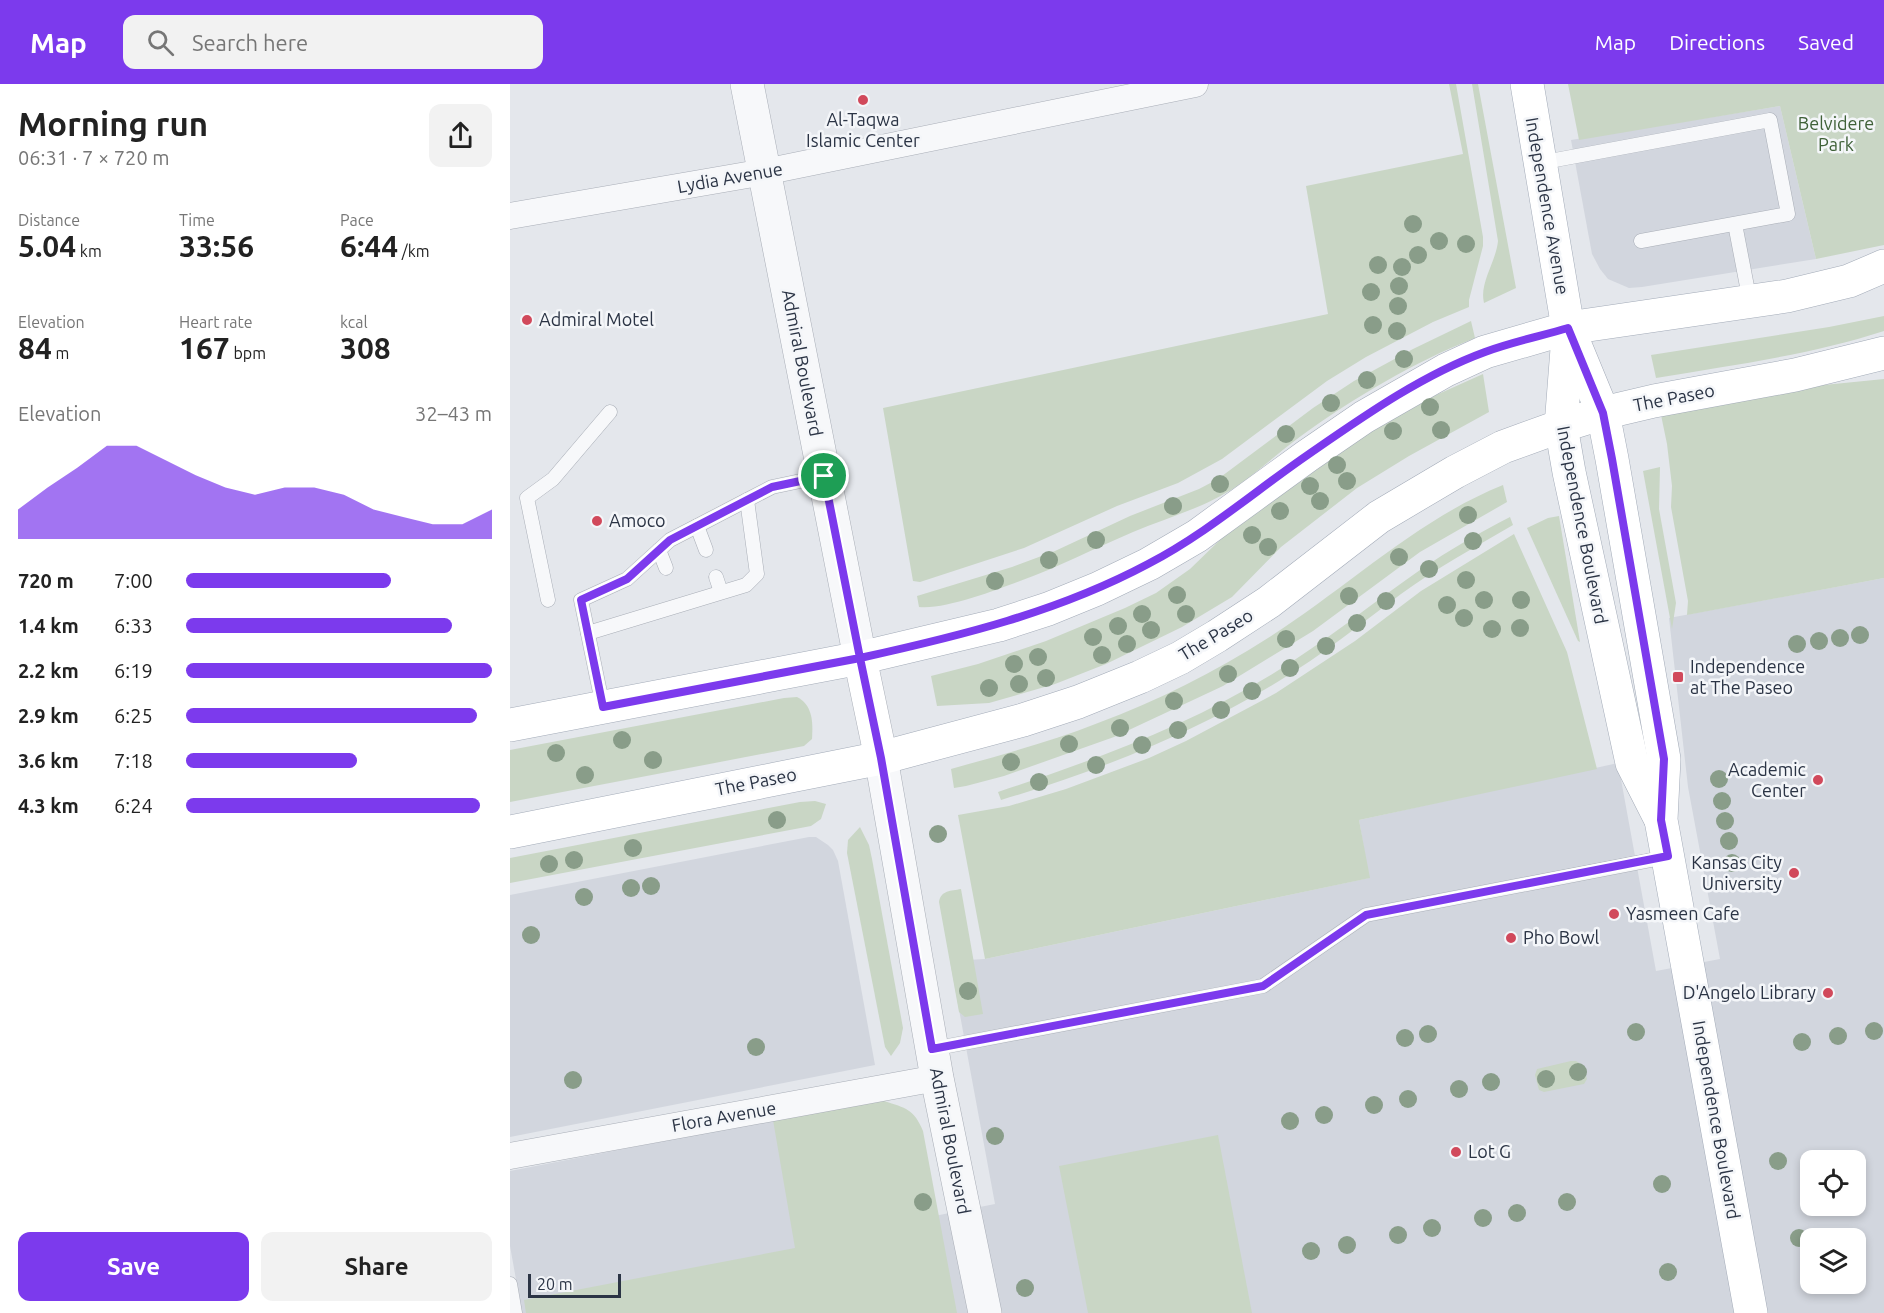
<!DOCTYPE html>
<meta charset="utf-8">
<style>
body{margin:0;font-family:Ubuntu,sans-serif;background:#f2f2f2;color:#222;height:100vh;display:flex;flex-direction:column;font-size:22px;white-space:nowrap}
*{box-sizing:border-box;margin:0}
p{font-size:20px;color:#767676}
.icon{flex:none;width:33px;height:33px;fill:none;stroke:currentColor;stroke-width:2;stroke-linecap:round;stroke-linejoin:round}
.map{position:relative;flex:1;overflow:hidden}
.details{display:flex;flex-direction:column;background:#fff;width:510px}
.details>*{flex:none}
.buttons{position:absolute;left:1290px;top:1066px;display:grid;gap:12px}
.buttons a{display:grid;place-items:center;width:66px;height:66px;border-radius:12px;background:#fff;box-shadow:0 3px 9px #0003;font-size:30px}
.scale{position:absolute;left:18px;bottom:15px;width:93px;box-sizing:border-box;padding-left:6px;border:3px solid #2b3445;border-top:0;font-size:16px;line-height:21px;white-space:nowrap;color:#2b3445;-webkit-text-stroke:4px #f4f6f9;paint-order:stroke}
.pin{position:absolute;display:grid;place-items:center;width:51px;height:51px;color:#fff;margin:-26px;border:3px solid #fff;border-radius:50%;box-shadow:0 2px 6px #0007}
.round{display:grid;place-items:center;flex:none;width:63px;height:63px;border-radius:12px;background:#f2f2f2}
.headline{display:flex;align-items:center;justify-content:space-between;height:102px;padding:0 18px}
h1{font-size:33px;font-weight:700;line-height:45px}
.stats{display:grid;grid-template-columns:repeat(3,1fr);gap:9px;height:102px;padding:6px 18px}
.stats div{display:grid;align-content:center}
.stats b{font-size:30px;font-weight:700}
.stats small{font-size:16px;font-weight:400}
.stats p{font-size:16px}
.chart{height:168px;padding:12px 18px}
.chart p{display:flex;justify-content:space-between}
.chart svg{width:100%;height:108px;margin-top:6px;fill:#7c3aed;opacity:.7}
.button{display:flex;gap:12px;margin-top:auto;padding:12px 18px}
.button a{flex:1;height:69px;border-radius:12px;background:#7c3aed;color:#fff;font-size:24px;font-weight:700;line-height:69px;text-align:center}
.button a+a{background:#f2f2f2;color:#222}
ul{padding:0 18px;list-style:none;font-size:20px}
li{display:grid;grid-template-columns:96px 72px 1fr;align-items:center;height:45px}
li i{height:15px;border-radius:8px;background:#7c3aed}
header{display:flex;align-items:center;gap:36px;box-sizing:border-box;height:84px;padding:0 30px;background:#7c3aed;color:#fff}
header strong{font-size:28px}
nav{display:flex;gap:33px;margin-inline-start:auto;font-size:21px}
.search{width:420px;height:54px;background:#f2f2f2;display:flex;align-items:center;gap:15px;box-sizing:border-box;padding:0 21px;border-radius:12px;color:#767676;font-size:22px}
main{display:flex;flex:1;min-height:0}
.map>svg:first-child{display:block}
.built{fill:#d2d6de;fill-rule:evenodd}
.green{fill:#c9d6c5}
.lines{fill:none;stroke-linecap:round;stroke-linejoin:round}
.service-casing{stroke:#a9aeb7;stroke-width:15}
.minor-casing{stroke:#a9aeb7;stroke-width:27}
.tertiary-casing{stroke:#a9aeb7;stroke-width:34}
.secondary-casing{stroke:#a9aeb7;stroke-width:34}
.primary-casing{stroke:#a3abb8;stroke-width:34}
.service{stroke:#f7f8fa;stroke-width:14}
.minor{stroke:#f7f8fa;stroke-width:26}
.tertiary{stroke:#f7f8fa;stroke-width:33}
.secondary{stroke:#fff;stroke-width:33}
.primary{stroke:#fff;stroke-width:33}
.tree{fill:#899d89}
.route-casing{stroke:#fff;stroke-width:12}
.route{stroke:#7c3aed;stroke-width:8}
.poi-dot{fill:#d1495b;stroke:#f4f6f9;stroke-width:2}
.labels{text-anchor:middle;stroke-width:5;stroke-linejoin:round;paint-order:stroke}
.poi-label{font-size:18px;fill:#2b3445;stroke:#f4f6f9;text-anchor:start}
.park-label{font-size:18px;fill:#3f6138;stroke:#f4f6f9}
.street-label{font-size:18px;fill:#2b3445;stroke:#f4f6f9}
</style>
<header>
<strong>Map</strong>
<div class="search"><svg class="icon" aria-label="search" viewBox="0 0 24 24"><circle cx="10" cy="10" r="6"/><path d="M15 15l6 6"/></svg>Search here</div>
<nav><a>Map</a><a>Directions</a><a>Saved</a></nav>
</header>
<main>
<section class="details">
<div class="headline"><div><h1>Morning run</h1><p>06:31 · 7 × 720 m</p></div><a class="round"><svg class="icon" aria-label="share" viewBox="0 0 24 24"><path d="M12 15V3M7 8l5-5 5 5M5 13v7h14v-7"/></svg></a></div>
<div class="stats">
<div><p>Distance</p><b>5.04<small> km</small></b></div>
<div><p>Time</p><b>33:56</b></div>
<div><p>Pace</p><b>6:44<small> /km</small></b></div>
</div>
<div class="stats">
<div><p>Elevation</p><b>84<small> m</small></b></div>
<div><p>Heart rate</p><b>167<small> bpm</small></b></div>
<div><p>kcal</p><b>308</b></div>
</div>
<div class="chart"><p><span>Elevation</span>32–43 m</p>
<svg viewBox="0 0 160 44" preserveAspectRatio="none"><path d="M0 44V32L10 23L20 15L30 6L40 6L50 12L60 18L70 23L80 26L90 23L100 23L110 26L120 32L130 35L140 38L150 38L160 32V44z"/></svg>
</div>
<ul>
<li><b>720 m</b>7:00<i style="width:67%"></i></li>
<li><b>1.4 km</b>6:33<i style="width:87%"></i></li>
<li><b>2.2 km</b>6:19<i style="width:100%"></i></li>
<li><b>2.9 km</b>6:25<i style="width:95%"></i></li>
<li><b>3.6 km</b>7:18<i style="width:56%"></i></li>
<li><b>4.3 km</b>6:24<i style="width:96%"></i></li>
</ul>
<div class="button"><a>Save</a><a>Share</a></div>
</section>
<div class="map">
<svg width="1374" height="1229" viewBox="0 0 1374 1229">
<rect width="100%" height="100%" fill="#e4e7ec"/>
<g class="built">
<polygon points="1270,22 1306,175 1132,203 1119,204 1098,195 1090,185 1082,170 1061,56"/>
<path d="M1374 494V1229H12L0 1162V1087L263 1036 394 1138 485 1120 440 877 475 875 859 794 849 736 1108 679 1146 887 1210 875 1178 703 1159 534ZM1300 1077H1346V1122H1300ZM1300 1155H1346V1200H1300Z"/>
<polygon points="299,753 306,753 318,761 323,766 328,777 365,981 0,1053 0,811"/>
</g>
<g class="green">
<polygon points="939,0 946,0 973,153 973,162 959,216 959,223 923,238 856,273 817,297 712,375 668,399 607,422 514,464 410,498 403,497 373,324 818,230 796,102 953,70"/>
<path d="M962 0H968L1006 204 974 219C969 199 986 178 988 157Z"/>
<polygon points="1058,0 1374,0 1374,161 1306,175 1270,22 1069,56"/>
<path d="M1374 232V247C1300 271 1223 281 1146 294L1141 271 1319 243Z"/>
<path d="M961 237 965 254C904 278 845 313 791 352 769 368 749 387 727 402 695 424 658 433 623 448 585 464 549 483 510 497 486 506 434 526 409 523L407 512 502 483 545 467 620 432 689 405 708 395 803 324 844 297 903 265Z"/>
<polygon points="973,290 979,328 899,372 847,404 771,463 722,513 672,543 596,580 545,600 479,619 427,622 421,592 468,580 536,557 615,524 646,509 680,485 712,454 852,353 924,312"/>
<polygon points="1374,295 1374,494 1177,531 1178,517 1161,423 1162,402 1157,360 1151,331 1304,302"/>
<polygon points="1150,383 1149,425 1166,519 1162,545 1133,387"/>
<path d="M993 401 997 418 910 468 803 547 713 602 604 653 494 692 456 702 444 704 441 685C490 671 540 658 588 639 647 617 705 588 758 554 837 504 906 436 993 401Z"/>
<polygon points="1049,432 1070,558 1068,557 1017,444 1038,434"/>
<path d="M1000 433 1003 441C965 463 927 484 891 510 851 540 812 571 769 597 682 650 588 687 491 716L488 708C584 676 678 642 764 589 815 558 861 520 910 486 939 466 969 449 1000 433Z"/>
<polygon points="1004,450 1057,568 1087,685 849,736 860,794 475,875 448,731 499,722 556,705 639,674 676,657 766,609 845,557 911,507"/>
<path d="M287 613C303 621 303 639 302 655L294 662 0 718V666L274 614Z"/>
<polygon points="305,717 316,720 311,735 301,742 0,799 0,774 290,718"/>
<polygon points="350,743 359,761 362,775 393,944 390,959 381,972 375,963 337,769 338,756"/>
<path d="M451 805 473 930 455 933 449 928 429 818C431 806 441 807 451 805Z"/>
<polygon points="1061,977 1066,977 1073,981 1077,995 1074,1000 1034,1008 1029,1006 1025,991 1027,985"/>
<path d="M374 1017C396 1024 404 1025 413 1047L447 1229H16L14 1216 285 1164 263 1036Z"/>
<polygon points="708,1051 742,1229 578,1229 549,1082"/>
</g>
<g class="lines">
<g class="service-casing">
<g id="service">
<polyline points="1029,79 1260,36 1278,130 1131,157"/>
<polyline points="1225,140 1240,218"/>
<polyline points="187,442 196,466"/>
<polyline points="149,466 156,484"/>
<polyline points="206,493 211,508"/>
<polyline points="38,516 17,414 43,395 100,328"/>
<polyline points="78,549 236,501 247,490 237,416"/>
<polyline points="93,623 71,516 117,495 160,456 237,416 262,403 314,392"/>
<polyline points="422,965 753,902 856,831 1157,773"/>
<polyline points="0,1200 5,1229"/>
</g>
</g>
<g class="minor-casing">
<g id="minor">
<polyline points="0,132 254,88 685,0"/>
<polyline points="0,1072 427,994"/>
</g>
</g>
<g class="tertiary-casing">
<g id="tertiary">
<polyline points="237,0 350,574"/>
<polyline points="371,674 427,994 475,1229"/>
</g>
</g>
<g class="secondary-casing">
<polyline id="secondary" points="350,574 371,674"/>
</g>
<g class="primary-casing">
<g id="primary">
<polyline points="1017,0 1058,244 1093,329 1102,375 1154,675 1151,736 1241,1229"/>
<polyline points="1058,252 1051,342 1059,388 1122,679 1150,734"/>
<polyline points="0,641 350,574 489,541 538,525 587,505 639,480 687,452 797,372 854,333 936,286 975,268 1058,244 1277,212 1339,197 1374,182"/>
<polyline points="0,748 371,674 513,636 568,618 630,593 670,574 707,552 759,518 869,433 945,388 993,363 1051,342 1093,329 1144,317 1285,291 1374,269"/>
</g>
</g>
<use href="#service" class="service"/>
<use href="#minor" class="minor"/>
<use href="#tertiary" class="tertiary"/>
<use href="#secondary" class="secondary"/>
<use href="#primary" class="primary"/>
</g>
<g class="tree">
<circle cx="903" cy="140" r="9"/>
<circle cx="929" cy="157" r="9"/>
<circle cx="956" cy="160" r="9"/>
<circle cx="908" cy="171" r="9"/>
<circle cx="868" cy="181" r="9"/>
<circle cx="892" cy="183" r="9"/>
<circle cx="889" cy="202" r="9"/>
<circle cx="861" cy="208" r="9"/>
<circle cx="888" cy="222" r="9"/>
<circle cx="863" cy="241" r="9"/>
<circle cx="887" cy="247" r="9"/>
<circle cx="894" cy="275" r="9"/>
<circle cx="857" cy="296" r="9"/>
<circle cx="821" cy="319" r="9"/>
<circle cx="920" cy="323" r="9"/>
<circle cx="931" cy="346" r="9"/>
<circle cx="883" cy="347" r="9"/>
<circle cx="776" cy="350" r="9"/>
<circle cx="827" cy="381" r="9"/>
<circle cx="837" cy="397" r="9"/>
<circle cx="710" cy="400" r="9"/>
<circle cx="800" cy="402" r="9"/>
<circle cx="810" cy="417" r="9"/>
<circle cx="663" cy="422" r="9"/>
<circle cx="770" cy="427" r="9"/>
<circle cx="958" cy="431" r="9"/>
<circle cx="742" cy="451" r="9"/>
<circle cx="586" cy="456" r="9"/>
<circle cx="963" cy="457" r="9"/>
<circle cx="758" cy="463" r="9"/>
<circle cx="889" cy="473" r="9"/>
<circle cx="539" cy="476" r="9"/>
<circle cx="919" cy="485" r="9"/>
<circle cx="956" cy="496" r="9"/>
<circle cx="485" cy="497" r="9"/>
<circle cx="667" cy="511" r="9"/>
<circle cx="839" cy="512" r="9"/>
<circle cx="974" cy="516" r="9"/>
<circle cx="1011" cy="516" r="9"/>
<circle cx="876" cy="517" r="9"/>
<circle cx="937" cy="521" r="9"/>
<circle cx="632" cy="530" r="9"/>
<circle cx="676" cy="530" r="9"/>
<circle cx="954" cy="534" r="9"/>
<circle cx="847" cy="539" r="9"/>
<circle cx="608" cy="542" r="9"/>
<circle cx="1010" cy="544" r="9"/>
<circle cx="982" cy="545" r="9"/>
<circle cx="641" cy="546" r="9"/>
<circle cx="1350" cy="551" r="9"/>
<circle cx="583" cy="553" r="9"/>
<circle cx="1330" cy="554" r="9"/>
<circle cx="776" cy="555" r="9"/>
<circle cx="1309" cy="557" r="9"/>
<circle cx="617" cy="560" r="9"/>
<circle cx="1287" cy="560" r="9"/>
<circle cx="816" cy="562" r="9"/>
<circle cx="592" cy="571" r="9"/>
<circle cx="528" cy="573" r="9"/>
<circle cx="504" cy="580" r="9"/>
<circle cx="780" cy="584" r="9"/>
<circle cx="718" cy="590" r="9"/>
<circle cx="536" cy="594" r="9"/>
<circle cx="509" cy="600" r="9"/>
<circle cx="479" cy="604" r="9"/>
<circle cx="742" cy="607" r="9"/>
<circle cx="664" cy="617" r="9"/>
<circle cx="711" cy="626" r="9"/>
<circle cx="610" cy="644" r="9"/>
<circle cx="668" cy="646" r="9"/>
<circle cx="112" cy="656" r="9"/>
<circle cx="559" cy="660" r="9"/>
<circle cx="632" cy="661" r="9"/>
<circle cx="46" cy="669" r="9"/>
<circle cx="143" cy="676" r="9"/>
<circle cx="501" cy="678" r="9"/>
<circle cx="586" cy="681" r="9"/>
<circle cx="75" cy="691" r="9"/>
<circle cx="1209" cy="695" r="9"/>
<circle cx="529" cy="698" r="9"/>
<circle cx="1212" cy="717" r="9"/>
<circle cx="267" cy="736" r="9"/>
<circle cx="1215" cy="737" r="9"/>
<circle cx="428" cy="750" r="9"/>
<circle cx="1219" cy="757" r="9"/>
<circle cx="123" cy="764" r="9"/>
<circle cx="64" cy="776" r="9"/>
<circle cx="1222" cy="779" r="9"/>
<circle cx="39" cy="780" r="9"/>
<circle cx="141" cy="802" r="9"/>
<circle cx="121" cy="804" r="9"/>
<circle cx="74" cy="813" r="9"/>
<circle cx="21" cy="851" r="9"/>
<circle cx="458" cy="907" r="9"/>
<circle cx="1364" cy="947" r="9"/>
<circle cx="1126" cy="948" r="9"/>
<circle cx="918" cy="950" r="9"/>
<circle cx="1328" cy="952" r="9"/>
<circle cx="895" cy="954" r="9"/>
<circle cx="1292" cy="958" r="9"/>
<circle cx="246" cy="963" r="9"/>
<circle cx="1068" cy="988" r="9"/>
<circle cx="1036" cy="995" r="9"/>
<circle cx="63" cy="996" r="9"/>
<circle cx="981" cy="998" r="9"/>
<circle cx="949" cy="1005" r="9"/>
<circle cx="898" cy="1015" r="9"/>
<circle cx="864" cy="1021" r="9"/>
<circle cx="814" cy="1031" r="9"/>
<circle cx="780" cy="1037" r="9"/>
<circle cx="485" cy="1052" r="9"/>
<circle cx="1268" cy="1077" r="9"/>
<circle cx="1152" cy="1100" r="9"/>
<circle cx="413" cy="1118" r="9"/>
<circle cx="1057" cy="1118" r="9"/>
<circle cx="1007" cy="1129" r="9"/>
<circle cx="973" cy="1134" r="9"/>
<circle cx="922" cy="1144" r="9"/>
<circle cx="888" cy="1151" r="9"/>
<circle cx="1289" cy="1154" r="9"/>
<circle cx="837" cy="1161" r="9"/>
<circle cx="801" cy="1167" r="9"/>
<circle cx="1158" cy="1188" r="9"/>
<circle cx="515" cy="1204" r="9"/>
</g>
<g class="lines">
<g class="route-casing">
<path id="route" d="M314 392 262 403 160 456 117 495 71 516 93 623 350 574 371 674 422 965 753 902 856 831 1158 772 1151 736 1154 675 1102 375 1093 329 1058 244C1031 252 1002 258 975 268 912 291 854 332 799 370 745 407 696 450 638 480 548 528 450 552 350 574L314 392"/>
</g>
<use href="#route" class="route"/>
</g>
<g class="poi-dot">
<circle cx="353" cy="16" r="6"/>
<circle cx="17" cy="236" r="6"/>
<circle cx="87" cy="437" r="6"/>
<rect x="1162" y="587" width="12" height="12" rx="3"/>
<circle cx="1308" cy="696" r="6"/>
<circle cx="1284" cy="789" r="6"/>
<circle cx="1104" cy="830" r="6"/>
<circle cx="1001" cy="854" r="6"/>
<circle cx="1318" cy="909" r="6"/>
<circle cx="946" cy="1068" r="6"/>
</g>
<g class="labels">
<g class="poi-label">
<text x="353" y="42" text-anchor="middle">Al-Taqwa<tspan x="353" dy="21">Islamic Center</tspan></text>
<text x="29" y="242">Admiral Motel</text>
<text x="99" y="443">Amoco</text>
<text x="1180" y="589">Independence<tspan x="1180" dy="21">at The Paseo</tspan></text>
<text x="1296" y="692" text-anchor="end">Academic<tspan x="1296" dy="21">Center</tspan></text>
<text x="1272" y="785" text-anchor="end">Kansas City<tspan x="1272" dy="21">University</tspan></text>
<text x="1116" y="836">Yasmeen Cafe</text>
<text x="1013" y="860">Pho Bowl</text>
<text x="1306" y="915" text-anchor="end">D'Angelo Library</text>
<text x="958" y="1074">Lot G</text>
</g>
<g class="park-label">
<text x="1326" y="46">Belvidere<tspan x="1326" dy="21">Park</tspan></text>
</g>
<g class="street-label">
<text transform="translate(220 94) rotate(-10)" y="6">Lydia Avenue</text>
<text transform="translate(1037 122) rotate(80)" y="6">Independence Avenue</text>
<text transform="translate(292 279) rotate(79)" y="6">Admiral Boulevard</text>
<text transform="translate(1164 314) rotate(-11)" y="6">The Paseo</text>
<text transform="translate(1072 441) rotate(79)" y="6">Independence Boulevard</text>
<text transform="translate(706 551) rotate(-31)" y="6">The Paseo</text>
<text transform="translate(246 698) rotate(-11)" y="6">The Paseo</text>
<text transform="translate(214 1033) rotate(-10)" y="6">Flora Avenue</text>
<text transform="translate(1206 1036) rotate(80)" y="6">Independence Boulevard</text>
<text transform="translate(440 1057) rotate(79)" y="6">Admiral Boulevard</text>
</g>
</g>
</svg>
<div class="buttons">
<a><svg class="icon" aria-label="locate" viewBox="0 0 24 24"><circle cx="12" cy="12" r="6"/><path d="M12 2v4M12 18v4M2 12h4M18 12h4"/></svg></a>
<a><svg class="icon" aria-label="layers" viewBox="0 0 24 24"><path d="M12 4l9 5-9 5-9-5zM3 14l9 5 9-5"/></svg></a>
</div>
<div class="scale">20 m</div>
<div class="pin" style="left:314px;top:392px;background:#1e9e55"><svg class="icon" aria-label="arrive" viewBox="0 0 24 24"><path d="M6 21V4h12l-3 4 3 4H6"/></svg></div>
</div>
</main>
